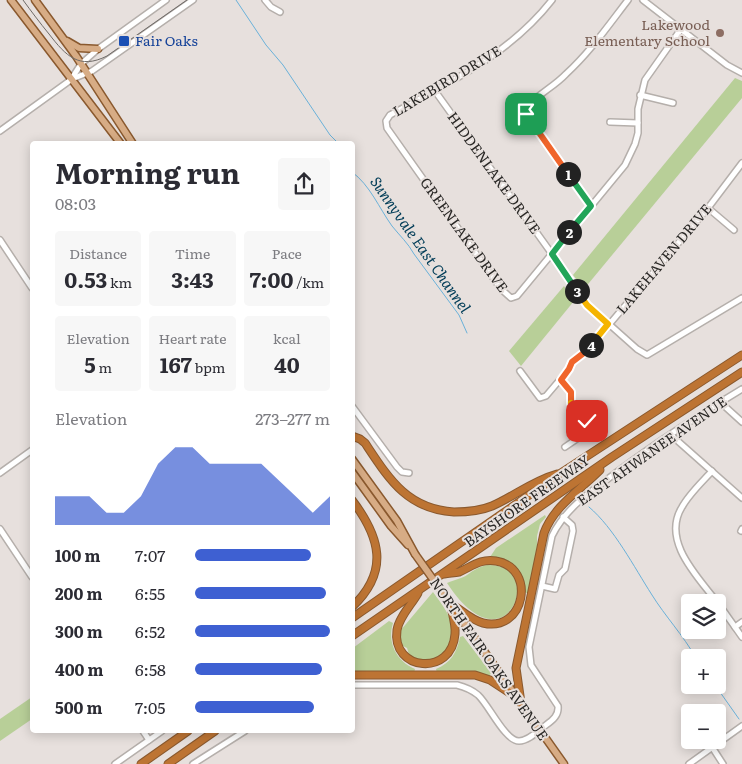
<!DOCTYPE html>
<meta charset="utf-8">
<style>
body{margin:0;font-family:Literata,serif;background:#f7f7f7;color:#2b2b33;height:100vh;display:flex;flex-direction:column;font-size:19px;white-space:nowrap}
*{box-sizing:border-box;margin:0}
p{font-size:16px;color:#7c7c81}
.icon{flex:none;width:28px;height:28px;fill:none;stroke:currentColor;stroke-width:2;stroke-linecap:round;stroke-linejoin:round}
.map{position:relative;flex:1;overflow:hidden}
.details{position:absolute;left:30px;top:141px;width:325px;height:592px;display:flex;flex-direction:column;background:#fff;border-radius:5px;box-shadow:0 2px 12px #0003}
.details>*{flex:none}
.controls{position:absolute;left:681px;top:594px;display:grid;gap:10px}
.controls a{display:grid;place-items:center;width:45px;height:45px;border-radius:5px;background:#fff;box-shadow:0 2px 12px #0003;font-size:25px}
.pin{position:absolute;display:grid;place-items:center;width:42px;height:42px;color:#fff;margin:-21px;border-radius:10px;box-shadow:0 2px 8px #0006}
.km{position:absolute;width:25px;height:25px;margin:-12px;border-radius:50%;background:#222;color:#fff;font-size:14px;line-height:25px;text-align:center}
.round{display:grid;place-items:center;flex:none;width:52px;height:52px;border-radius:5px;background:#f7f7f7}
.overview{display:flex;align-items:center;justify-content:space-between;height:85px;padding:0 25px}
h1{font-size:28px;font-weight:700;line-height:38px}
.metrics{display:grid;grid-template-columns:repeat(3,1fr);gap:8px;height:85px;padding:5px 25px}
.metrics div{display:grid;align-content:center;border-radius:5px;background:#f7f7f7;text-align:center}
.metrics b{font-size:21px;font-weight:700}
.metrics small{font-size:14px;font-weight:400}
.metrics p{font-size:14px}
.chart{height:140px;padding:10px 25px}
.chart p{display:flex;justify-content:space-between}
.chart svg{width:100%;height:90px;margin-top:5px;fill:#3e60d2;opacity:.7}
ul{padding:0 25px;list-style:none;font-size:16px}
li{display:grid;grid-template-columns:80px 60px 1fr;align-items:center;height:38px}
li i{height:12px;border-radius:6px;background:#3e60d2}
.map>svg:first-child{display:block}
.green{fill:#b8cf98}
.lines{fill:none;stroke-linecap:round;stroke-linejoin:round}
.stream{stroke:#6ab1d9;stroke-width:1}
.minor-casing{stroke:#b5afab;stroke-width:8}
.major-casing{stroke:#8a592e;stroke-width:9}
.highway-casing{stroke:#8a592e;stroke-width:9}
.minor{stroke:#fff;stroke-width:5}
.major{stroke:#d7ac85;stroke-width:6}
.highway{stroke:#bd7433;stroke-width:7}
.tram{stroke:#6f6b68;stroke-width:1}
.major-bridge-casing{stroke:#8a592e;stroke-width:9;stroke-linecap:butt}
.major-bridge{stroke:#d7ac85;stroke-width:6}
.split-1-casing{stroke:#fff;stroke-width:10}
.split-2-casing{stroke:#fff;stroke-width:10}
.split-3-casing{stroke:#fff;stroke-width:10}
.split-4-casing{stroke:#fff;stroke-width:10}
.split-5-casing{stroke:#fff;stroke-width:10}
.split-6-casing{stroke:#fff;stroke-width:10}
.split-1{stroke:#f0652b;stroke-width:6}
.split-2{stroke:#22a559;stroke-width:6}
.split-3{stroke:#22a559;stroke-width:6}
.split-4{stroke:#f5b400;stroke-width:6}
.split-5{stroke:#f0652b;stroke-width:6}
.split-6{stroke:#f5b400;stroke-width:6}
.education-dot{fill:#8d6e63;stroke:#e7e0dd;stroke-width:2}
.transit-dot{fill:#1a4fb4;stroke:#e7e0dd;stroke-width:2}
.labels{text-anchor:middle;stroke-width:4;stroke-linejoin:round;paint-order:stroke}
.education-label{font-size:14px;fill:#785e54;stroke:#e7e0dd;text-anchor:end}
.transit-label{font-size:14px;fill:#164399;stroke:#e7e0dd;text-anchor:start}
.street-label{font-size:14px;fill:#2a2826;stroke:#e7e0dd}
.water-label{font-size:15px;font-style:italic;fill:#003c57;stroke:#e7e0dd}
</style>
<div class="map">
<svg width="742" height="764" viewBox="0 0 742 764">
<rect width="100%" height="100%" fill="#e7e0dd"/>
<g class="green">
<polygon points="735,78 742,81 742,98 584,289 573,275"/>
<polygon points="564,286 574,301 521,366 509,351"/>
<polygon points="545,515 546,517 540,524 537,536 537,547 528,593 526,593 503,560 490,557 496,548"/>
<path d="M487 565C548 562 507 675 447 583 453 580 464 578 467 575 474 570 478 567 487 565Z"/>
<path d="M433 592C451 617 457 623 446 653L429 662 410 657 407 648 401 645 400 631Z"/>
<path d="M389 621 393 623C387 642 396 661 415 669L414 673H375L367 671 353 672V648Z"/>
<path d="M463 636 491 673 489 677 437 673 436 669C451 663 457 652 460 637Z"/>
<polygon points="32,697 32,719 0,741 0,719"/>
</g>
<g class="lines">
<g class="stream">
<polyline points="236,0 266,45 283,65 330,135 339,144"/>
<path d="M352 172C370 185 379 208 392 226 400 236 408 243 414 254L459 315 467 333"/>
<path d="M589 507C614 528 634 567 652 595 665 616 683 635 696 658"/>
<polyline points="715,685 739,719"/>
</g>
<g class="minor-casing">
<g id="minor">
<polyline points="265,0 271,7 280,12"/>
<path d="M552 0C510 54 449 83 390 115L386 121 387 128 501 289 511 298 517 296 522 290 625 165 635 144 638 133V109L645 80 681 29"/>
<polyline points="643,0 727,65 742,73"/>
<polyline points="72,78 81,64 98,49 166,0"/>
<polyline points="435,91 552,254 582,300 637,349 647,355 742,298"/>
<polyline points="640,95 673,103"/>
<polyline points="610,122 638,123"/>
<polyline points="0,131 72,79 92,71 193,0"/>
<path d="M591 206 526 115 525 109C536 95 554 87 566 74 590 52 608 26 628 0"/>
<polyline points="708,208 734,230"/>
<polyline points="0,240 32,288"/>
<polyline points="520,371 540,398 546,396 569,369 572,361 585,353 708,208 742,163"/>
<polyline points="561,380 571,392 571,403 580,415 587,421 589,426 587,432 565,447"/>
<polyline points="720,402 742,422"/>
<polyline points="352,406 397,467 402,472 409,473"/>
<polyline points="671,435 742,498"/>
<path d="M712 471C702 482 689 494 682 507 661 541 698 577 717 602"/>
<polyline points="0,473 32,450"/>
<polyline points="0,529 32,577"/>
<polyline points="741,531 742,529"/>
<polyline points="542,586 555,589 559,575 565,569 573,531 572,525 563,517"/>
<polyline points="718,603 742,637"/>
<polyline points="735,627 742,622"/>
<path d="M352 685H457C465 687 472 690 478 695 489 705 505 741 519 741 529 741 539 730 546 725 553 720 559 715 558 706L531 665 529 647 552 536C566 507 592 491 617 472 657 442 699 415 742 389"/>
<polyline points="143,731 149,740"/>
<polyline points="712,747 723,764"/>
<polyline points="115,764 162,731"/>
<polyline points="193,764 245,731"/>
<polyline points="689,764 742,726"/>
</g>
</g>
<g class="major-casing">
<g id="major">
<polyline points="11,0 121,144"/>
<polyline points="35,0 76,56 133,144"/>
<polyline points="67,41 79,48 98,49"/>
<polyline points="352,459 397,521 415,554"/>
<polyline points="352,472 391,526 408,545"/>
<polyline points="445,596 564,764"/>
</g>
</g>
<g class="highway-casing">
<g id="highway">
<path d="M352 436 360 439 365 443C389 479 407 509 454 512 467 512 480 511 492 506 515 496 532 481 557 474"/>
<path d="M352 500C380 537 390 571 352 607"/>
<path d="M444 574C449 573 454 573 459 572 471 567 481 558 496 561 537 568 525 633 483 623 471 620 461 610 450 603"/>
<path d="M418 593C412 604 399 617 397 630 391 671 452 677 455 634 456 624 452 613 450 603"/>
<polyline points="352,618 561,473 742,355"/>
<polyline points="352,636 612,457 742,372"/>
<polyline points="352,675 475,675 490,680 519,699"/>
<path d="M521 703 516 668 544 533C554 506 580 490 600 470"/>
<polyline points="141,764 188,731"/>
<polyline points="168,764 215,731"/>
</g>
</g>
<use href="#minor" class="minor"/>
<use href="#major" class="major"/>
<use href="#highway" class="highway"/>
<path class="tram" d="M23 0C31 11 40 23 49 34 66 56 79 70 107 56L187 0"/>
<g class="major-bridge-casing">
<polyline id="major-bridge" points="415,554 445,596"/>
</g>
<use href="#major-bridge" class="major-bridge"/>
</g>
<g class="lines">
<g class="split-1-casing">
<polyline id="split-1" points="526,114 568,174"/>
</g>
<g class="split-2-casing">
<polyline id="split-2" points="568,174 591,206 569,232"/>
</g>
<g class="split-3-casing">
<polyline id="split-3" points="569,232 552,254 577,291"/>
</g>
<g class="split-4-casing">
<polyline id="split-4" points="577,291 587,305 608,324 591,345"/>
</g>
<g class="split-5-casing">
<polyline id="split-5" points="571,403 571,392 561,380 569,369 572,362 585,352 591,345"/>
</g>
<g class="split-6-casing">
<polyline id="split-6" points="571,403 580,416 587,421"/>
</g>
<use href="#split-1" class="split-1"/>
<use href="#split-2" class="split-2"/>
<use href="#split-3" class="split-3"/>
<use href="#split-4" class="split-4"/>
<use href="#split-5" class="split-5"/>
<use href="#split-6" class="split-6"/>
</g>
<circle class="education-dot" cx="720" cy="33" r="5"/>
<rect class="transit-dot" x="118" y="35" width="12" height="12" rx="2.5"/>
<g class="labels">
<g class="education-label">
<text x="710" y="30">Lakewood<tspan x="710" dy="16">Elementary School</tspan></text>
</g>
<g class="transit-label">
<text x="135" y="46">Fair Oaks</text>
</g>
<g class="street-label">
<text transform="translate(447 81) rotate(-31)" y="5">LAKEBIRD DRIVE</text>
<text transform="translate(494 173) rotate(54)" y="5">HIDDENLAKE DRIVE</text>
<text transform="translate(464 235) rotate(54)" y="5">GREENLAKE DRIVE</text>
<text transform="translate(664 259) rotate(-50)" y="5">LAKEHAVEN DRIVE</text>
<text transform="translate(652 451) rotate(-35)" y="5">EAST AHWANEE AVENUE</text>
<text transform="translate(527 501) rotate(-35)" y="5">BAYSHORE FREEWAY</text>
<text transform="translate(489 659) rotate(55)" y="5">NORTH FAIR OAKS AVENUE</text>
</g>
<g class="water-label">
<text transform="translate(420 245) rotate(55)" y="5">Sunnyvale East Channel</text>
</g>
</g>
</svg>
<div class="controls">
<a><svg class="icon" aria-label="layers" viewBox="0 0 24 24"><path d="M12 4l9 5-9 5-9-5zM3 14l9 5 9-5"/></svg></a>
<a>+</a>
<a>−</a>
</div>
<div class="pin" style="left:526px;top:114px;background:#1e9e55"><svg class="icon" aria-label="arrive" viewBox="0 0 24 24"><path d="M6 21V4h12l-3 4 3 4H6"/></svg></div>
<div class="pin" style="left:587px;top:421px;background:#d93025"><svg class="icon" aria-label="check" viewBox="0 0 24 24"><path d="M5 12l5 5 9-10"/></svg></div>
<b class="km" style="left:568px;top:174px">1</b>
<b class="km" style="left:569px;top:232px">2</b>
<b class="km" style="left:577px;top:291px">3</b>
<b class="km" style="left:591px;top:345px">4</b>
<section class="details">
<div class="overview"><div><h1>Morning run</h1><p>08:03</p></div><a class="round"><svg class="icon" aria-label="share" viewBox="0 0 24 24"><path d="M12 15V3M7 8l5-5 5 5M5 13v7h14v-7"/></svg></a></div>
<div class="metrics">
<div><p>Distance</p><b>0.53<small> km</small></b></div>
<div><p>Time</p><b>3:43</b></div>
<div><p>Pace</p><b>7:00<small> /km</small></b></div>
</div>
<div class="metrics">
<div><p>Elevation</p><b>5<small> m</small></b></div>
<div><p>Heart rate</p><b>167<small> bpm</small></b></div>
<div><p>kcal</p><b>40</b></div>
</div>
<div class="chart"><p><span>Elevation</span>273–277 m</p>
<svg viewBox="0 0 160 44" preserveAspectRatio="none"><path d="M0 44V30L10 30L20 30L30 38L40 38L50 30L60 14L70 6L80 6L90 14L100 14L110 14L120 14L130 22L140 30L150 38L160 30V44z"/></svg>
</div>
<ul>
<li><b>100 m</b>7:07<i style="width:86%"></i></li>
<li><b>200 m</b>6:55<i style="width:97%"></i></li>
<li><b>300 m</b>6:52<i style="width:100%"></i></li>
<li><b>400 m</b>6:58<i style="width:94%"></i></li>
<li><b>500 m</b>7:05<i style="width:88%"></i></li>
</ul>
</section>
</div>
